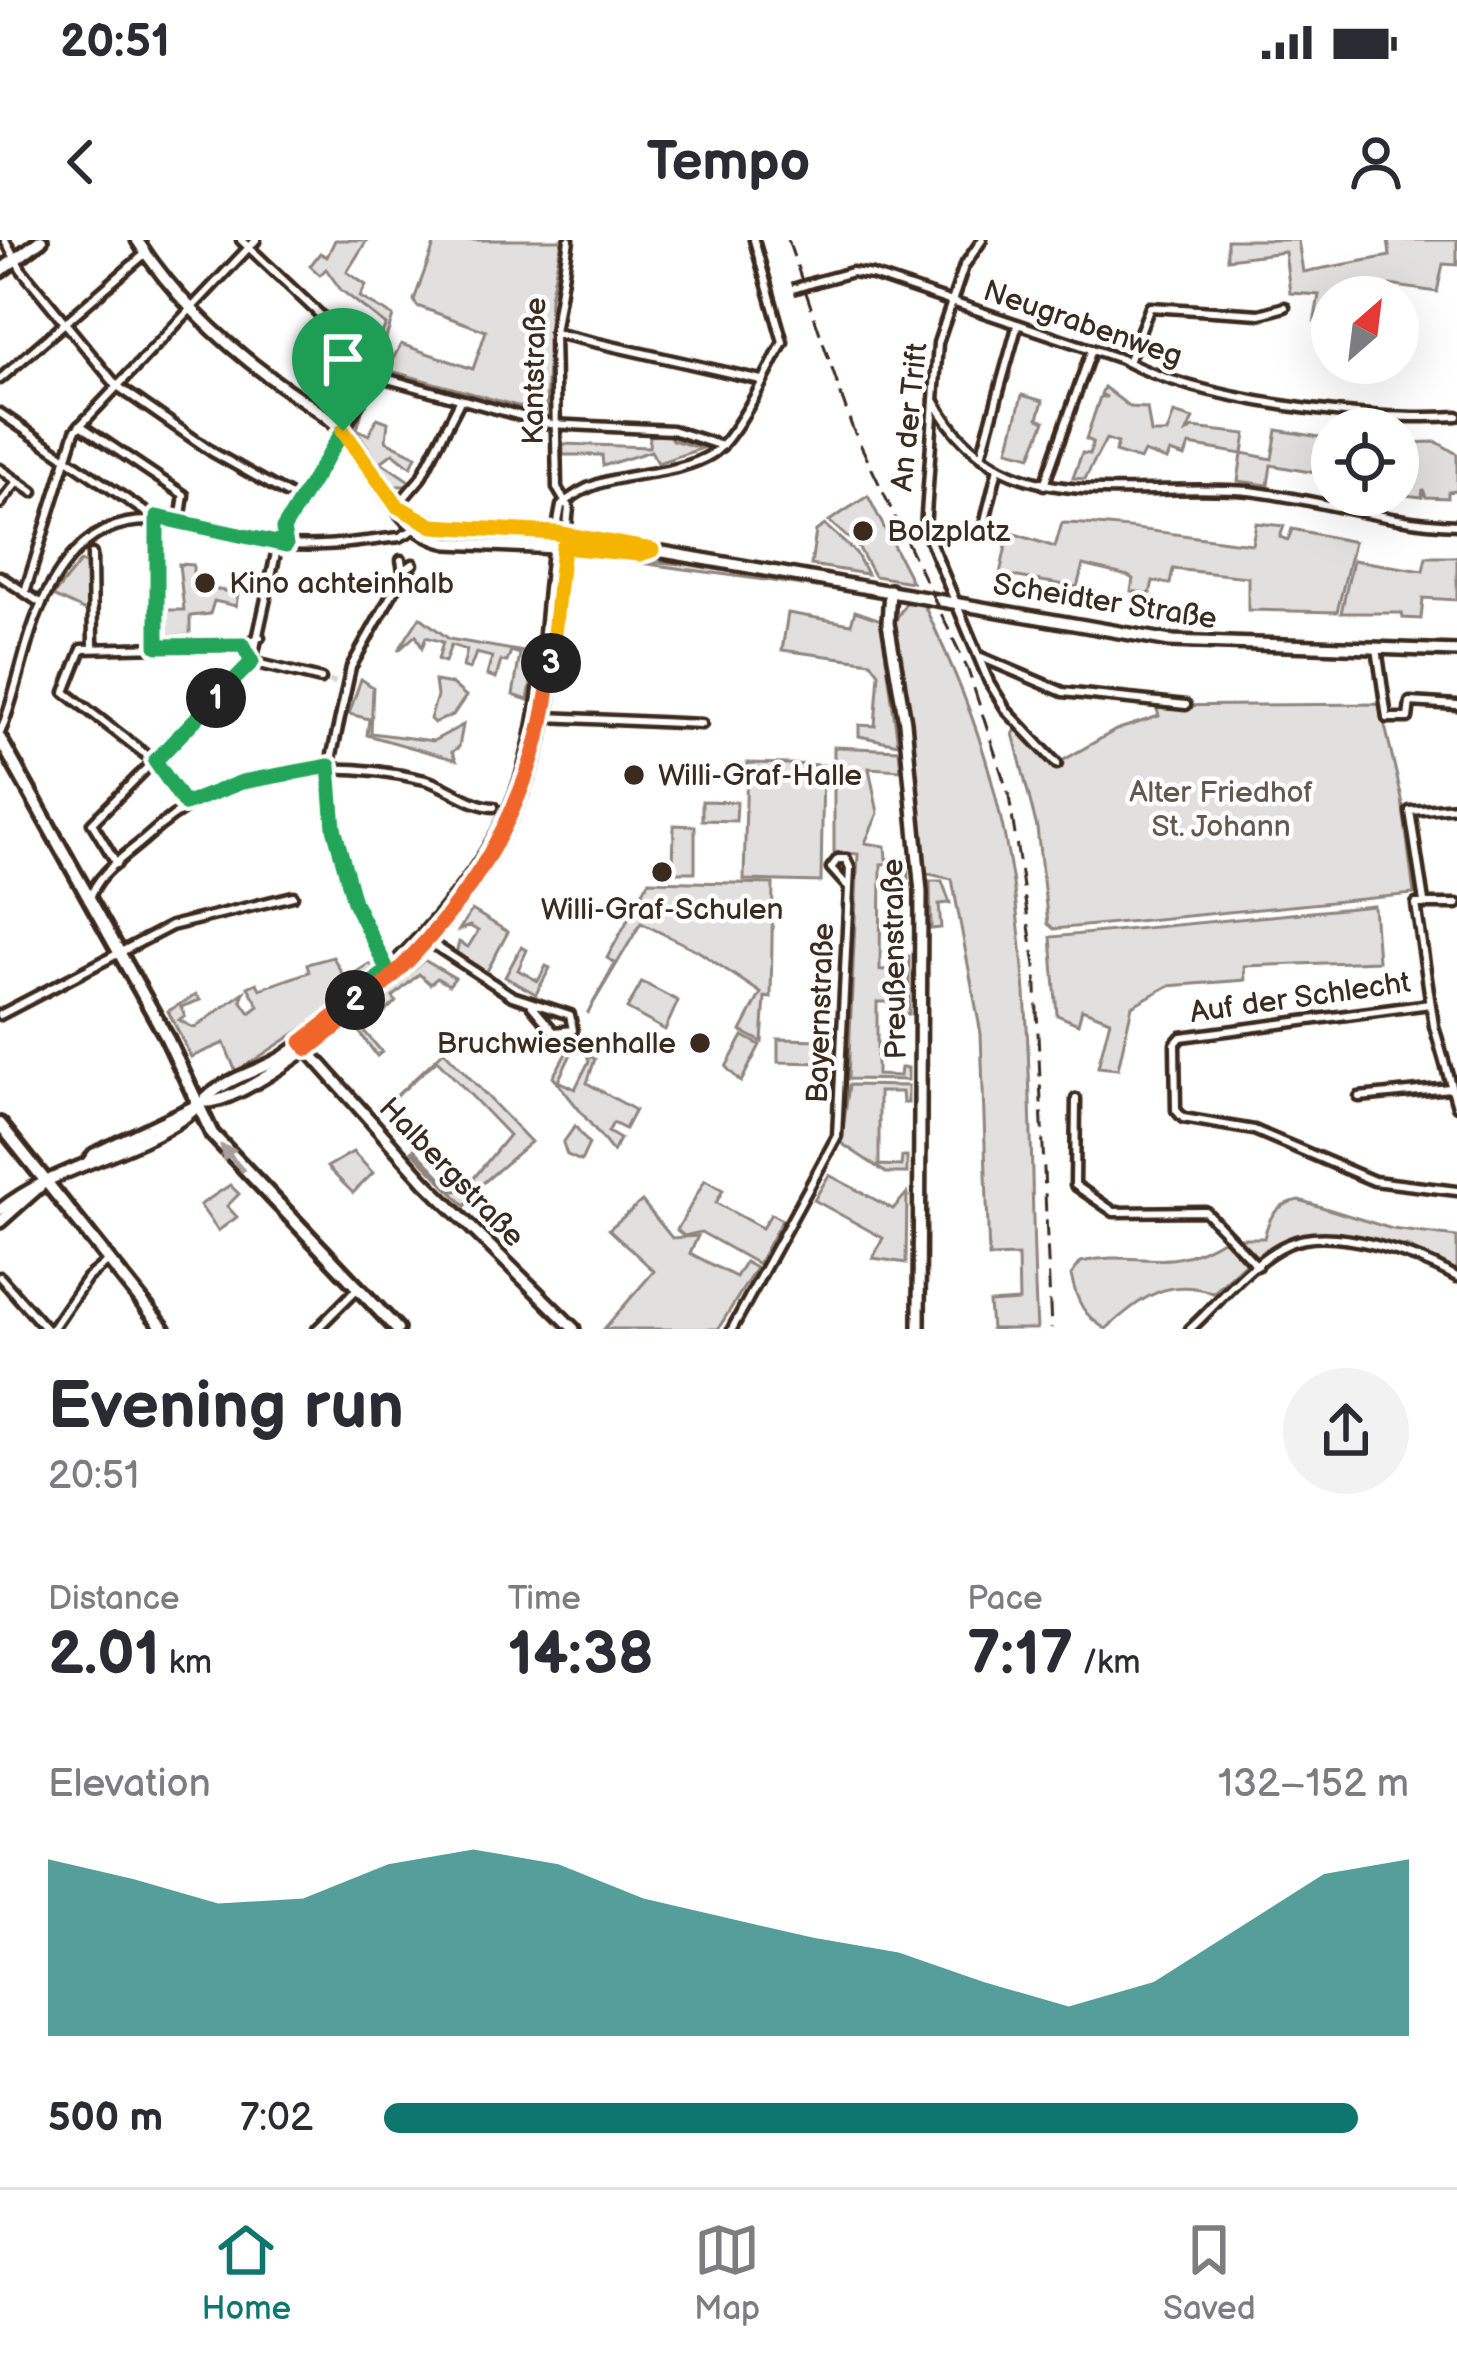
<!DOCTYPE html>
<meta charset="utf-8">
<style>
body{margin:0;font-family:"Balsamiq Sans",sans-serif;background:#f2f2f3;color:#2b2b33;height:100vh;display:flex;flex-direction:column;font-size:45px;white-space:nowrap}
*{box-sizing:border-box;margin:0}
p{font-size:39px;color:#7c7c81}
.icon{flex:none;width:66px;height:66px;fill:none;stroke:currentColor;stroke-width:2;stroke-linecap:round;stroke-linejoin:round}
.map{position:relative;height:1089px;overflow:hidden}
.drawer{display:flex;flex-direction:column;background:#fff;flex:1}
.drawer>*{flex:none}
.needle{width:78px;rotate:28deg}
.buttons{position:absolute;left:1311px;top:36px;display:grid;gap:24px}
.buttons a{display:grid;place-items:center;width:108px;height:108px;border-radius:50%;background:#fff;box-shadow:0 12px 48px #0002;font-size:60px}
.pin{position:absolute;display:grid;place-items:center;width:102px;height:102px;color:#fff;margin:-123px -51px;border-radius:50% 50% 50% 0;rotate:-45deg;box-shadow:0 0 12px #0007}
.pin .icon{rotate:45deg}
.km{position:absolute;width:60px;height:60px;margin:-30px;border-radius:50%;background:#222;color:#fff;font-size:33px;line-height:60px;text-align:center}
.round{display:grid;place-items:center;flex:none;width:126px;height:126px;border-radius:63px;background:#f2f2f3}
.head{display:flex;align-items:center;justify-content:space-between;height:204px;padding:0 48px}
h1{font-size:66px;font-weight:700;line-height:90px}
.stats{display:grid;grid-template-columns:repeat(3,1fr);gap:18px;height:204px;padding:12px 48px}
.stats div{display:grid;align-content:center}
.stats b{font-size:60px;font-weight:700}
.stats small{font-size:33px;font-weight:400}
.stats p{font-size:33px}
.chart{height:336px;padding:24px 48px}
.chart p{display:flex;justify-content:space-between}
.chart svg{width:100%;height:216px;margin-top:12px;fill:#0f766e;opacity:.7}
ul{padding:0 48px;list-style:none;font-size:39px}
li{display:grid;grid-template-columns:192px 144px 1fr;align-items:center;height:90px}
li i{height:30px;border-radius:15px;background:#0f766e}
.status{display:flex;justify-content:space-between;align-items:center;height:84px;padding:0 60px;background:#fff;direction:ltr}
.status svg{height:33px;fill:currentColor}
header{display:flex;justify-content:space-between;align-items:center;height:156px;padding:0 48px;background:#fff;font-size:54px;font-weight:700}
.tabs{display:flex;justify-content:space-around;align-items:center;height:168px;border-top:3px solid #e1e1e2;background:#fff;font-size:33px;color:#7c7c81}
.tabs a{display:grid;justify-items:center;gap:6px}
.tabs .active{color:#0f766e}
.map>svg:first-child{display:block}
.green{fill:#e2e0de;stroke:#8e857e;stroke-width:3}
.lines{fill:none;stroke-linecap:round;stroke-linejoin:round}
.street-tunnel{stroke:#d8d4d2;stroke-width:6;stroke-dasharray:6 3;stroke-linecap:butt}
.street-casing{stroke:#3b2a1e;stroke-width:15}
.secondary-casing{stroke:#3b2a1e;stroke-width:18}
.primary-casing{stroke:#3b2a1e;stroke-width:20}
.street{stroke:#fff;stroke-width:6}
.secondary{stroke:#fff;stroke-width:9}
.primary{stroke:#fff;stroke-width:10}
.rail{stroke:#3b2a1e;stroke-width:3;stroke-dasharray:18 9;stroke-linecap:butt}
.street-bridge-casing{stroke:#3b2a1e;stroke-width:15;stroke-linecap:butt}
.street-bridge{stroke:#fff;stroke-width:6}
.oneway{fill:#a79f9a}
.split-1-casing{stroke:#fff;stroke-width:24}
.split-2-casing{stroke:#fff;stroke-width:24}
.split-3-casing{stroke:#fff;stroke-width:24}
.split-4-casing{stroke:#fff;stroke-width:24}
.split-1{stroke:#22a559;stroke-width:15}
.split-2{stroke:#22a559;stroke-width:15}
.split-3{stroke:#f0652b;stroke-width:15}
.split-4{stroke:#f5b400;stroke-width:15}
.poi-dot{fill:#3b2a1e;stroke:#fff;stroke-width:4.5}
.labels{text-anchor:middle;stroke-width:9;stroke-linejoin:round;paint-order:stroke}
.street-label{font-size:30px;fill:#3b2a1e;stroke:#fff}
.poi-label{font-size:30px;fill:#3b2a1e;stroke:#fff;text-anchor:start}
.park-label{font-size:30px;fill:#65584e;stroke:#fff}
</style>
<div class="status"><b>20:51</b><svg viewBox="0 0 49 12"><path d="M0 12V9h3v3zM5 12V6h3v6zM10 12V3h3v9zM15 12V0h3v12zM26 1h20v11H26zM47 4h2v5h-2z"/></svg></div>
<header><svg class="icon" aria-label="back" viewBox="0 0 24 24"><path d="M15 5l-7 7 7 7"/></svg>Tempo<svg class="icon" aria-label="person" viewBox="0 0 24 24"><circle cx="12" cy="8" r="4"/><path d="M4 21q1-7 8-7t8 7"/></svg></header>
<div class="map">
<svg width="1457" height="1089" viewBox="0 0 1457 1089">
<rect width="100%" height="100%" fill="#fff"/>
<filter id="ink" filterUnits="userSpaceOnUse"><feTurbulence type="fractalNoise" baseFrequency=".00833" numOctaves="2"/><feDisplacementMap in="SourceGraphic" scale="24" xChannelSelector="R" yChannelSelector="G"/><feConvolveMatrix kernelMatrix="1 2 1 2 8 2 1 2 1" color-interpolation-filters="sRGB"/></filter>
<g filter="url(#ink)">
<g class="green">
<polygon points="335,0 367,0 347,32 366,45 360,57 393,76 382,111 374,107 386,85 341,50 326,29 320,35 310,26 320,13 327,17"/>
<polygon points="436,0 562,0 550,58 546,174 387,130 401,104 473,129 486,91 417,66 414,60"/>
<polygon points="1227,0 1298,0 1303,32 1390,16 1388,0 1457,0 1457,25 1443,24 1437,52 1390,45 1378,54 1332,57 1315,78 1319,55 1290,53 1285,12 1227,19"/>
<polygon points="1104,147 1130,167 1147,168 1151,193 1167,193 1174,173 1193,179 1187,192 1193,188 1246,194 1243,213 1272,219 1277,190 1332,199 1332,236 1271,225 1268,245 1238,241 1242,214 1189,205 1185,217 1170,212 1167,220 1144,212 1140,220 1115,212 1118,203 1106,199 1085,239 1073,238 1082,213 1090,214 1093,202 1086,199 1100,157 1107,157 1101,154"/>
<polygon points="1022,155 1043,161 1038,178 1045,181 1031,216 1008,210"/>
<polygon points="362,172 357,189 369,195 377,178 388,182 386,201 416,216 411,227 393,213 381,222 411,242 408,246 393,246 354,186"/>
<polygon points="669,194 672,200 700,208 702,202 706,207 658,223 651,211 603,226 602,215 563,215 563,204 649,207 650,196"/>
<polygon points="1437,202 1457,214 1457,251 1448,252 1448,258 1426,257 1423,249 1422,257 1404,255 1405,248 1398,245 1398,203"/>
<polygon points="868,256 912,342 874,336 853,297 848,298 829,281"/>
<path d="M1062 283C1127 285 1187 297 1252 304L1256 283 1284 286 1280 297 1288 300 1292 289 1354 302 1337 372 1248 370V337L1173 329 1170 344 1153 341 1150 354 1131 351 1133 339 1128 336 1083 325 1077 347 1000 334 1009 292 1055 307Z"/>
<polygon points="825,285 856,313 867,334 811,325 816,291"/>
<polygon points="1426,317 1457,317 1457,360 1423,358 1421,379 1403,378 1402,373 1341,373 1353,320 1423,331"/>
<polygon points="611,319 686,324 838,350"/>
<polygon points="80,322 89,325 90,373 53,356"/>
<polygon points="179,324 193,325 193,346 238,353 236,366 214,361 210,374 190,376 190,395 165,396 162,370 184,370"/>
<path d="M922 361C951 422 978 484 994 550 1039 723 1027 911 1037 1089H991L989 1063 1019 1061 1018 1016 989 1017 981 794 952 639 924 633 895 381 906 363Z"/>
<polygon points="855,371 881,380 898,504 859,496 859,485 875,486 879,433 871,422 782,410 788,373 851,384"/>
<polygon points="420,377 449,399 536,414 528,460 513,455 520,414 511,411 507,422 501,421 496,438 487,435 492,417 476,413 470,429 463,427 467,410 451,405 445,422 438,420 443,402 426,397 422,408 416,395 398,411"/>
<polygon points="361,439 373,447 371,493 433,501 463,485 459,507 452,512 456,520 367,495 369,479 349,474"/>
<polygon points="435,441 452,444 466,456 453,475 434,483 430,479 437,456"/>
<polygon points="1380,464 1402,559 1414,654 1054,689 1048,684 1037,588 1013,493 1019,488 1055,525 1116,490 1159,476 1156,466"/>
<polygon points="834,507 899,510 901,530 869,528 878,573 865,603 885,606 886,619 907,619 908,638 900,637 897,623 881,624 880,730 900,729 902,716 909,716 909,774 901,773 901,762 877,762 877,835 900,836 901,828 908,828 908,840 848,839 858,614 834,612"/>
<polygon points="747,523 823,525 821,642 744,640"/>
<polygon points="702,561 737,562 736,581 702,580"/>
<polygon points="674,585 695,586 695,632 673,632"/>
<polygon points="649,641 773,644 771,758 765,757 762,802 741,791 761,753 698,711 641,683 587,774 615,723 607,718"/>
<polygon points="930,641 942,641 950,663 939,664 941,688 931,689"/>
<polygon points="1374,666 1378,721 1244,726 1245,740 1168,746 1132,766 1118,829 1098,827 1110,780 1082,769 1078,784 1057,775 1051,697"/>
<polygon points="472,670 508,692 486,733 456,714 459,702 468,707 478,691 470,686 459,690"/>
<polygon points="521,707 527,710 518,730 538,741 546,726 550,728 536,754 505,737"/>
<polygon points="333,717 345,739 369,724 376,727 317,779 236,832 224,803 191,817 168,771 196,755 200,760 181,767 185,776 179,780 194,788 244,752 241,760 250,773 259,766 248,747 257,743 260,749 309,732 307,724"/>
<polygon points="424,720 455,738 449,745 437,738 430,744 419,734 393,757 396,762 364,791 382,812 377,816 355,786"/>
<polygon points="642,742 678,761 665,790 627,769"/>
<polygon points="743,796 760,805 741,842 726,827"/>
<polygon points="778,799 824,800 824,823 778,822"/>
<polygon points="570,806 582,812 572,812 558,841 575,849 589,821 587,815 595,819 587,843 635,870 625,889 613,883 608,892 620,899 613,912 553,837"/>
<polygon points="444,811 531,902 469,955 472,959 465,966 412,911 418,905 416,911 454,951 464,950 509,895 437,820 378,873"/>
<polygon points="849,845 908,846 908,863 903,863 902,852 879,852 879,925 901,926 902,917 907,917 907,933 886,933 841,903"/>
<polygon points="575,886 589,904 581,921 567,915 563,903"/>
<polygon points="353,912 373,933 353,953 327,927"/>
<polygon points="829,935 893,969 907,953 906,1023 873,1018 883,998 814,960"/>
<polygon points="705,940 723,950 716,963 762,988 771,974 782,980 758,1024 701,992 684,996 677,990"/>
<polygon points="230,945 239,954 227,966 237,977 218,991 200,965"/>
<path d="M1299 960 1392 989 1457 997V1032L1406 1006 1308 995 1257 1018 1238 998H1264C1268 981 1273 964 1299 960Z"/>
<polygon points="642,961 672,998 698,996 690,1013 736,1037 745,1022 756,1028 718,1089 604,1089 654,1031 609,989"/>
<path d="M1227 997 1248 1021 1213 1053C1167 1036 1140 1059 1106 1089 1085 1077 1077 1063 1071 1035L1081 1022C1138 1008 1164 1038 1227 997Z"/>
</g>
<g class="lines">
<polyline class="street-tunnel" points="321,439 338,443"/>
<g class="street-casing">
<g id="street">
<polyline points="5,0 21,29 116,145 214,213 300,261"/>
<polyline points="241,0 388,139 550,184 672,190 722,206"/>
<polyline points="982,0 964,26 938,103 925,289 989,442 1007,471 1057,524"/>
<path d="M815 42 852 32 872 35 1121 119C1199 161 1367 182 1457 176"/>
<polyline points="554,93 761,140"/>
<polyline points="1128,122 1150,67 1260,74 1285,67"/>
<polyline points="0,139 146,13"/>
<path d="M934 160C951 192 978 220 1012 234 1078 262 1177 244 1249 251 1319 259 1386 283 1457 285"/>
<polyline points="0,173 151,276"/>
<polyline points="80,185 184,255 180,281"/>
<polyline points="981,216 1017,87"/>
<polyline points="0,229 33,252"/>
<polyline points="1044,245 1092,109"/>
<polyline points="0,264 18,241"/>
<polyline points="397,266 420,239 459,163"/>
<path d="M556 293 561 266C601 226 667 242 712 214 735 200 770 128 783 102L754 0"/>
<polyline points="982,293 998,228"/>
<polyline points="566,295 569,268 557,248 554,93 569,0"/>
<polyline points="284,302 283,289 361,161"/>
<polyline points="92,314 93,407"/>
<polyline points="401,320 403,331 413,324"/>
<polyline points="0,336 42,364"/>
<polyline points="25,352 75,191 256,0"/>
<polyline points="157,405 157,277"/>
<polyline points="1377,408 1387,478 1408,478 1410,462 1457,465"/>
<polyline points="981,417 1063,452 1186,465"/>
<polyline points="252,422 321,439"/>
<polyline points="546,477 702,484"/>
<path d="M0 493C19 449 24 396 47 353 107 240 184 290 281 304 318 309 363 301 400 297L415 289"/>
<polyline points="185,564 159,525 65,452 82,409 243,405 260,397"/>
<polyline points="117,624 92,583 252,422 278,304"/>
<path d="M90 659C96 634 127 615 146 598 223 527 325 516 425 540 448 546 470 566 494 567"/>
<polyline points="1424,662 1410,571 1457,567"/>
<polyline points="1457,664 1416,664 1434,786 1457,866"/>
<polyline points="428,701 512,756 570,775 573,790 554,792 532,766"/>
<polyline points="387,729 354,662 335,588 328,533 351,427 405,331"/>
<polyline points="1430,764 1181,797 1175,804 1176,870 1183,878 1254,890 1374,941 1457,951"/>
<polyline points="0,775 171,686 293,656"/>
<polyline points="1359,857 1450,848"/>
<polyline points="1076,859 1075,945 1114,972 1205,971 1257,1026"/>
<polyline points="0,1037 46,1089"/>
<polyline points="52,1089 87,1038 109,1020"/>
<polyline points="317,1089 358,1048"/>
<polyline points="732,1089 837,896 850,628 846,619 838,619 831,628 849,648"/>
<path d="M1190 1089C1220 1062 1250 1021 1288 1004 1332 984 1418 1015 1457 1037"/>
</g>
</g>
<g class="secondary-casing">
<g id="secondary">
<path d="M137 0C172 54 219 100 271 138 294 156 324 171 344 193 377 229 395 293 448 303L647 312"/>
<polyline points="397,266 447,290 566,295 1170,401 1457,411"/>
<polyline points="890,350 888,383 905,482 921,652 919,1089"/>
<polyline points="305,807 425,942 574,1089"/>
<path d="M205 862C230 864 295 818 317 802 425 721 516 613 545 478 558 418 553 355 566 295"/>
<polyline points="88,922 94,914 193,867"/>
<path d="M0 970C55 926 126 917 185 877 195 870 203 861 211 854 231 837 262 830 284 816 374 754 490 642 522 536 546 457 544 374 556 293"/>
<polyline points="0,982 45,942"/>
</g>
</g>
<g class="primary-casing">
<g id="primary">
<polyline points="0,31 41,0"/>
<polyline points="0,499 166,796 212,894 397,1089"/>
<polyline points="0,884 164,1089"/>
</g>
</g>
<use href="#street" class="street"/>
<use href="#secondary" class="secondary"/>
<use href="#primary" class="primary"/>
<polyline class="rail" points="788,0 852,187 968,430 1009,556 1035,725 1051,1089"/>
<g class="street-bridge-casing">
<polyline id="street-bridge" points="793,49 815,42"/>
</g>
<use href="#street-bridge" class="street-bridge"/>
</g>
<defs><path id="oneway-solid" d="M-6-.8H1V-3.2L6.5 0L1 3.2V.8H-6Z" transform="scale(3)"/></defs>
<use class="oneway" href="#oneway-solid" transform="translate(232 918) rotate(-131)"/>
</g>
<g class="lines" filter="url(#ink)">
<g class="split-1-casing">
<polyline id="split-1" points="216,458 252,422 243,405 157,406 157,277 286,305 283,289 343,191"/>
</g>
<g class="split-2-casing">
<polyline id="split-2" points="216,458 155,521 185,564 242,542 329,526 334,588 354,662 387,729 355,760"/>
</g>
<g class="split-3-casing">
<path id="split-3" d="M355 760 302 802 308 809C437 711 536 589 551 423"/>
</g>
<g class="split-4-casing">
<polyline id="split-4" points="343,191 397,266 433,286 556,293 652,310 639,314 563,307 551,423"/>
</g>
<use href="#split-1" class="split-1"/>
<use href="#split-2" class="split-2"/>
<use href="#split-3" class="split-3"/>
<use href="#split-4" class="split-4"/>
</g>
<g class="poi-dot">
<circle cx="863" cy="291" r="12"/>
<circle cx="205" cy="343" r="12"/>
<circle cx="634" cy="535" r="12"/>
<circle cx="662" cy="632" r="12"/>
<circle cx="700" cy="803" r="12"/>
</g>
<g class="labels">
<g class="street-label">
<text transform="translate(1083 83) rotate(19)" y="10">Neugrabenweg</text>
<text transform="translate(534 131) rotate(-89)" y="10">Kantstraße</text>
<text transform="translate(909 177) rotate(-84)" y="10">An der Trift</text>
<text transform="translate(1105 361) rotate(9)" y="10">Scheidter Straße</text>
<text transform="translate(894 719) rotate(-91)" y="10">Preußenstraße</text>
<text transform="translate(1300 757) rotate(-8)" y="10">Auf der Schlecht</text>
<text transform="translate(820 773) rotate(-88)" y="10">Bayernstraße</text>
<text transform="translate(452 932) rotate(46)" y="10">Halbergstraße</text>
</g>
<g class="poi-label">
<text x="887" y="301">Bolzplatz</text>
<text x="229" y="353">Kino achteinhalb</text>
<text x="658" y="545">Willi-Graf-Halle</text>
<text x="662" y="679" text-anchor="middle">Willi-Graf-Schulen</text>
<text x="676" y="813" text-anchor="end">Bruchwiesenhalle</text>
</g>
<g class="park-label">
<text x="1221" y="562">Alter Friedhof<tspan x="1221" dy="34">St. Johann</tspan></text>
</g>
</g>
</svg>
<div class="buttons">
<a><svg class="needle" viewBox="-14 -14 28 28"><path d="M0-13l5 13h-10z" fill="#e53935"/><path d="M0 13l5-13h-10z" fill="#7c7c81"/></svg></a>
<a><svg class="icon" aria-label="locate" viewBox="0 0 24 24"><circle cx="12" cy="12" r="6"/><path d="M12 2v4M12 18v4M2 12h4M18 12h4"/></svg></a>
</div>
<div class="pin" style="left:343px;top:191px;background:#1e9e55"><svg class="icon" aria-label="arrive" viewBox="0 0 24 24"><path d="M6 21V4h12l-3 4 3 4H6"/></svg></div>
<b class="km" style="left:216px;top:458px">1</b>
<b class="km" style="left:355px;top:760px">2</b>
<b class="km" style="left:551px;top:423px">3</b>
</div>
<section class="drawer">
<div class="head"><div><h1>Evening run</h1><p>20:51</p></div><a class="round"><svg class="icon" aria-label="share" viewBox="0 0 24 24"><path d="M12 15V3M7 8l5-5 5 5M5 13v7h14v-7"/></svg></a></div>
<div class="stats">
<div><p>Distance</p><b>2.01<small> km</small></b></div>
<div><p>Time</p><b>14:38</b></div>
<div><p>Pace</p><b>7:17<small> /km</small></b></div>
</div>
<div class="chart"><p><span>Elevation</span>132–152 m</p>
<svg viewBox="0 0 160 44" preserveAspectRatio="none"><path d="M0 44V8L10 12L20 17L30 16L40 9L50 6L60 9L70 16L80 20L90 24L100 27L110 33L120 38L130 33L140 22L150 11L160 8V44z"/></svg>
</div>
<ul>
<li><b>500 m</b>7:02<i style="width:95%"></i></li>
</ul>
</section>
<nav class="tabs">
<a class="active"><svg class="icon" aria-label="home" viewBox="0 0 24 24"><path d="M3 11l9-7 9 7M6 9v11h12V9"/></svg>Home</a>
<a><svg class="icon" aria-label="map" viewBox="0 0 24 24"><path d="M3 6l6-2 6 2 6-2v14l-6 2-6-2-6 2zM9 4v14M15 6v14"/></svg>Map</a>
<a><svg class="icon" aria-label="saved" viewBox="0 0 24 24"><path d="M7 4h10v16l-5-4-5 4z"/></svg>Saved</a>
</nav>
